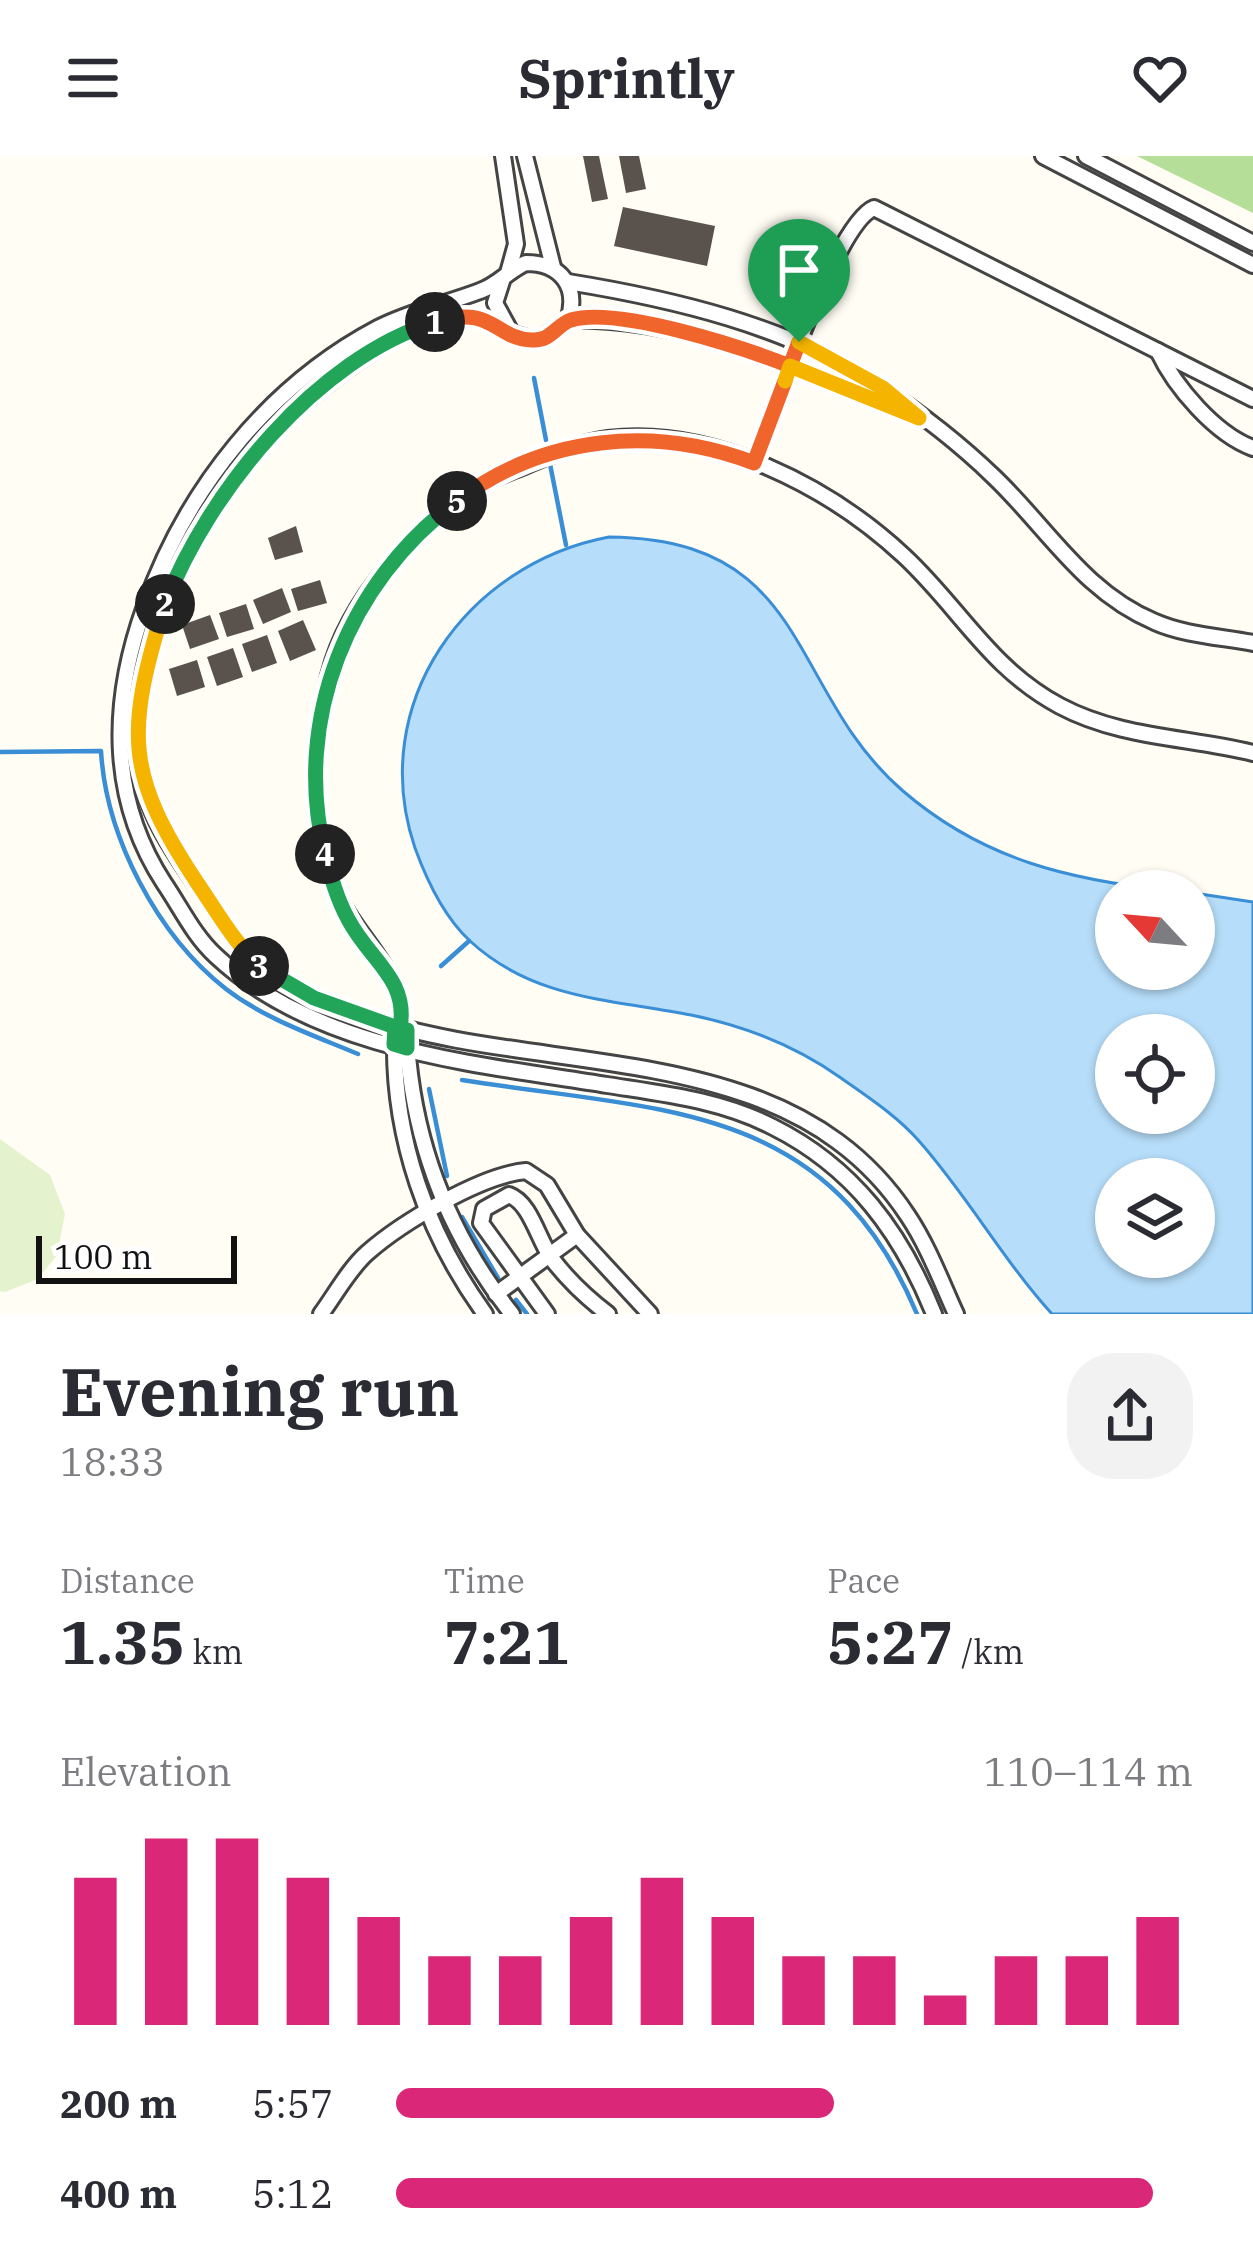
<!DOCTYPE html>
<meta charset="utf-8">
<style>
body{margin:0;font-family:"IBM Plex Serif",serif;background:#f2f2f3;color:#2b2b33;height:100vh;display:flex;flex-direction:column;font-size:45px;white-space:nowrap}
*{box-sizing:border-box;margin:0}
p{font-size:39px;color:#7c7c81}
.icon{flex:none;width:66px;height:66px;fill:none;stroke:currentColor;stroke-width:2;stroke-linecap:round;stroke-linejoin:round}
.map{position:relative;height:1158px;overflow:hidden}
.drawer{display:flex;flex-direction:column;background:#fff;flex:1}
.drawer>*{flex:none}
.needle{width:78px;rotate:296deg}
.fabs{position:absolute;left:1095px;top:714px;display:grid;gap:24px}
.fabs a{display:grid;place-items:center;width:120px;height:120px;border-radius:50%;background:#fff;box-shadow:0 3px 9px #0004;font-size:60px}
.scale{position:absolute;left:36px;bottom:30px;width:201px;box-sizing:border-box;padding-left:12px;border:6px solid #111;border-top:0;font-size:33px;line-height:42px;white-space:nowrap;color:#111;-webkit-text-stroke:9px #fff;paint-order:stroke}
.pin{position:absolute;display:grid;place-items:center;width:102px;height:102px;color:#fff;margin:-123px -51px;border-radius:50% 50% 50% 0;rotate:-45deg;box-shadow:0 0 12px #0007}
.pin .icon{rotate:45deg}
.km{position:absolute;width:60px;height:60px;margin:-30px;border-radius:50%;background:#222;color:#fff;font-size:33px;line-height:60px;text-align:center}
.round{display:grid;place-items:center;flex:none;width:126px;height:126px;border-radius:48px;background:#f2f2f3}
.summary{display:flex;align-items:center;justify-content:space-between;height:204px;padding:0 60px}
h1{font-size:66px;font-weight:700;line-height:90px}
.figures{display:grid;grid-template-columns:repeat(3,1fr);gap:18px;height:204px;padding:12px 60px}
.figures div{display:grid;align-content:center}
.figures b{font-size:60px;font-weight:700}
.figures small{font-size:33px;font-weight:400}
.figures p{font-size:33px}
.chart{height:336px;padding:24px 60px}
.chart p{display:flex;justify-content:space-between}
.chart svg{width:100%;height:216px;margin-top:12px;stroke:#db2777;stroke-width:6}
ul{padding:0 60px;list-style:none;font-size:39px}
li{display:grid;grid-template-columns:192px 144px 1fr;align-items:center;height:90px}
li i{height:30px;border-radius:15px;background:#db2777}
header{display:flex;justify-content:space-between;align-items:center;height:156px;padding:0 60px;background:#fff;font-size:54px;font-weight:700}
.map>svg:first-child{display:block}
.forest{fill:#b5de99}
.pitch{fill:#e4f3cd}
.water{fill:#b6ddf9;stroke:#398ed5;stroke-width:3;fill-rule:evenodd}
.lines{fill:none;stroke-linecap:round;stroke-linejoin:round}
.stream{stroke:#398ed5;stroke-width:4.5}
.building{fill:#5a524c}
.minor-casing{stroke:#444;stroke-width:20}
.minor{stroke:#fff;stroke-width:14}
.split-1-casing{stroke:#fff;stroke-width:24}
.split-2-casing{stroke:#fff;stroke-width:24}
.split-3-casing{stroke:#fff;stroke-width:24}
.split-4-casing{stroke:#fff;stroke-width:24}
.split-5-casing{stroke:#fff;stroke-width:24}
.split-6-casing{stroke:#fff;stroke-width:24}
.split-7-casing{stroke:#fff;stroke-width:24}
.split-1{stroke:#f0652b;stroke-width:15}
.split-2{stroke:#22a559;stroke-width:15}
.split-3{stroke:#f5b400;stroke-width:15}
.split-4{stroke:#22a559;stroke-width:15}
.split-5{stroke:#22a559;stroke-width:15}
.split-6{stroke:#f0652b;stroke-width:15}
.split-7{stroke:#f5b400;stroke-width:15}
</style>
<header><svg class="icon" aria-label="menu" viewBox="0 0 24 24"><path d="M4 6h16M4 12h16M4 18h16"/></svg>Sprintly<svg class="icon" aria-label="heart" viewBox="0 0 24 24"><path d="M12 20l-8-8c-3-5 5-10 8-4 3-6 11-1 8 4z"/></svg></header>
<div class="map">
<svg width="1253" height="1158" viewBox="0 0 1253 1158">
<rect width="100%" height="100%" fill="#fffdf4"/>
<polygon class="forest" points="1137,0 1253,0 1253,57"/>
<polygon class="pitch" points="0,983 50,1019 65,1058 57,1099 38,1123 5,1136 0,1135"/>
<path class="water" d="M609 381C813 383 786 534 903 635 983 704 1070 724 1172 735H1116V813H1194V737L1253 746V1158H1052C1003 1104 967 1039 919 985 897 960 868 941 841 922 796 890 745 870 691 859 611 843 534 844 470 785 444 761 427 725 415 692 366 548 466 408 609 381ZM1116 879H1194V957H1116ZM1116 1023H1194V1101H1116Z"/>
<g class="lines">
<g class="stream">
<polyline points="534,222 546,284"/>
<polyline points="550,308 566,389"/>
<path d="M0 596 101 595C106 681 157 779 226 833 265 863 313 879 358 898"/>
<polyline points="441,810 469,785"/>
<path d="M462 924C661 956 827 944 917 1158"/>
<polyline points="429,933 447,1020"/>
<polyline points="462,1061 498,1122"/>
<polyline points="516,1144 527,1158"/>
</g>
</g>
<g class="building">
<polygon points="583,0 599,0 608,43 592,46"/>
<polygon points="619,0 639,0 646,33 626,37"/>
<polygon points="623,51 715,70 707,110 614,90"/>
<polygon points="296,370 303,396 275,404 268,382"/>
<polygon points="320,424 327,447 298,455 291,433"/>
<polygon points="282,432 291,456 263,468 253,444"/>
<polygon points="246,448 254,473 227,481 219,457"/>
<polygon points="210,459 219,483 190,493 182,469"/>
<polygon points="303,464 316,494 290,505 278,475"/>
<polygon points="267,479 277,507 252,516 242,488"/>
<polygon points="233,492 243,521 217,530 207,501"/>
<polygon points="197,504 205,531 177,540 169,513"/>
</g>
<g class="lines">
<g class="minor-casing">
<g id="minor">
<polyline points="503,0 516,88 508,117"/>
<polyline points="525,0 553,111"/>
<polyline points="1043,0 1253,109"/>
<polyline points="1086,0 1253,87"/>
<path d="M503 122 495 147 512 178 538 185 568 164C579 131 561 107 526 107 509 114 498 129 480 135 446 148 411 155 378 172 268 230 186 334 145 450 111 544 108 641 164 727 181 752 194 780 216 800 317 895 478 908 607 929 664 938 721 944 773 971 853 1011 901 1076 934 1158"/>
<path d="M568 126C673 143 788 170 878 229 917 255 960 288 993 320 1047 371 1083 436 1155 466 1184 479 1222 481 1253 487"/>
<path d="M568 164C690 160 798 217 909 259"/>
<path d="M503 171C464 148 420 168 384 189 253 265 125 439 138 599 143 664 188 715 223 767 258 818 305 840 363 860 544 923 789 878 908 1060 928 1090 941 1125 956 1158"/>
<path d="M1158 195C1175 231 1215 278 1253 292"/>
<path d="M754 306C771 260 836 67 874 52L1253 243"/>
<path d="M400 872C410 819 352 780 334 730 309 666 314 600 326 534 340 454 403 385 465 338 482 326 502 319 522 311 549 299 579 287 608 283 712 270 830 331 904 400 960 452 989 512 1060 550 1120 582 1188 581 1253 597"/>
<path d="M395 882C393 982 427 1078 485 1158"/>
<path d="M407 888C414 988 449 1079 512 1158"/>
<polyline points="496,1138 577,1079"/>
<path d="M321 1158C335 1139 349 1113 367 1097 401 1067 481 1019 526 1015L547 1029 577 1079 650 1158"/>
<path d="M547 1158 481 1067 484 1053 509 1039C531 1047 538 1084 552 1103 568 1124 587 1142 608 1158"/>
</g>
</g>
<use href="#minor" class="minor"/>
</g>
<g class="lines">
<g class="split-1-casing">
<path id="split-1" d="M435 166C494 148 494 183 532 184 552 185 556 169 571 164 618 150 744 192 790 210L799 186"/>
</g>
<g class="split-2-casing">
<path id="split-2" d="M165 448C208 336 317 202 435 166"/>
</g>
<g class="split-3-casing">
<path id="split-3" d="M165 448C126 575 124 617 198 728 217 756 234 786 259 810"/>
</g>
<g class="split-4-casing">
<path id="split-4" d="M259 810 314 842 395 871 394 888 407 892V874L400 872C409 823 369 804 348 763 337 743 331 721 325 698"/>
</g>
<g class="split-5-casing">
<path id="split-5" d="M325 698C292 564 348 426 457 345"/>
</g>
<g class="split-6-casing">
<path id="split-6" d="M457 345C544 279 654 269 754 307L785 225"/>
</g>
<g class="split-7-casing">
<polyline id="split-7" points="785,225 790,210 919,262 883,232 799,186"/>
</g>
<use href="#split-1" class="split-1"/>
<use href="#split-2" class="split-2"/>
<use href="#split-3" class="split-3"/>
<use href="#split-4" class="split-4"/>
<use href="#split-5" class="split-5"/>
<use href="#split-6" class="split-6"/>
<use href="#split-7" class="split-7"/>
</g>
</svg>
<div class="fabs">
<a><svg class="needle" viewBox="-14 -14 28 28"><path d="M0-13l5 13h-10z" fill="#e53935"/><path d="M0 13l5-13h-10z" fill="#7c7c81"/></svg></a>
<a><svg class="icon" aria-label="locate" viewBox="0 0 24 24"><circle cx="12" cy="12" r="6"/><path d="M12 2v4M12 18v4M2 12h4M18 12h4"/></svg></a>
<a><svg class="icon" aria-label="layers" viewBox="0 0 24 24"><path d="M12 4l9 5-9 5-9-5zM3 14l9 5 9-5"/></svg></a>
</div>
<div class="scale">100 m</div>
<div class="pin" style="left:799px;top:186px;background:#1e9e55"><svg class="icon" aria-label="arrive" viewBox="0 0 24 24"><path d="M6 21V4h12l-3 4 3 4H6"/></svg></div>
<b class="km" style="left:435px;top:166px">1</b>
<b class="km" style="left:165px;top:448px">2</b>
<b class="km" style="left:259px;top:810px">3</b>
<b class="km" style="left:325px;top:698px">4</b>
<b class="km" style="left:457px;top:345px">5</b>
</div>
<section class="drawer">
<div class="summary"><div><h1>Evening run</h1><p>18:33</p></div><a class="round"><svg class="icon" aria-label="share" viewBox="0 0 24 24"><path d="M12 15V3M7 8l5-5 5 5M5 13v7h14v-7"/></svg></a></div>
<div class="figures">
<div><p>Distance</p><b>1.35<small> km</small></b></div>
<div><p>Time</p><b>7:21</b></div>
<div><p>Pace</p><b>5:27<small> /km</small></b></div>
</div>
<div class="chart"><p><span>Elevation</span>110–114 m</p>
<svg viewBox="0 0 160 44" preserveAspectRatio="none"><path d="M5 44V14M15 44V6M25 44V6M35 44V14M45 44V22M55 44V30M65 44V30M75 44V22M85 44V14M95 44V22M105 44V30M115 44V30M125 44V38M135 44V30M145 44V30M155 44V22"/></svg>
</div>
<ul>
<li><b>200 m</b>5:57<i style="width:55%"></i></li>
<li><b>400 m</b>5:12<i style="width:95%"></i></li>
</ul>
</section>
